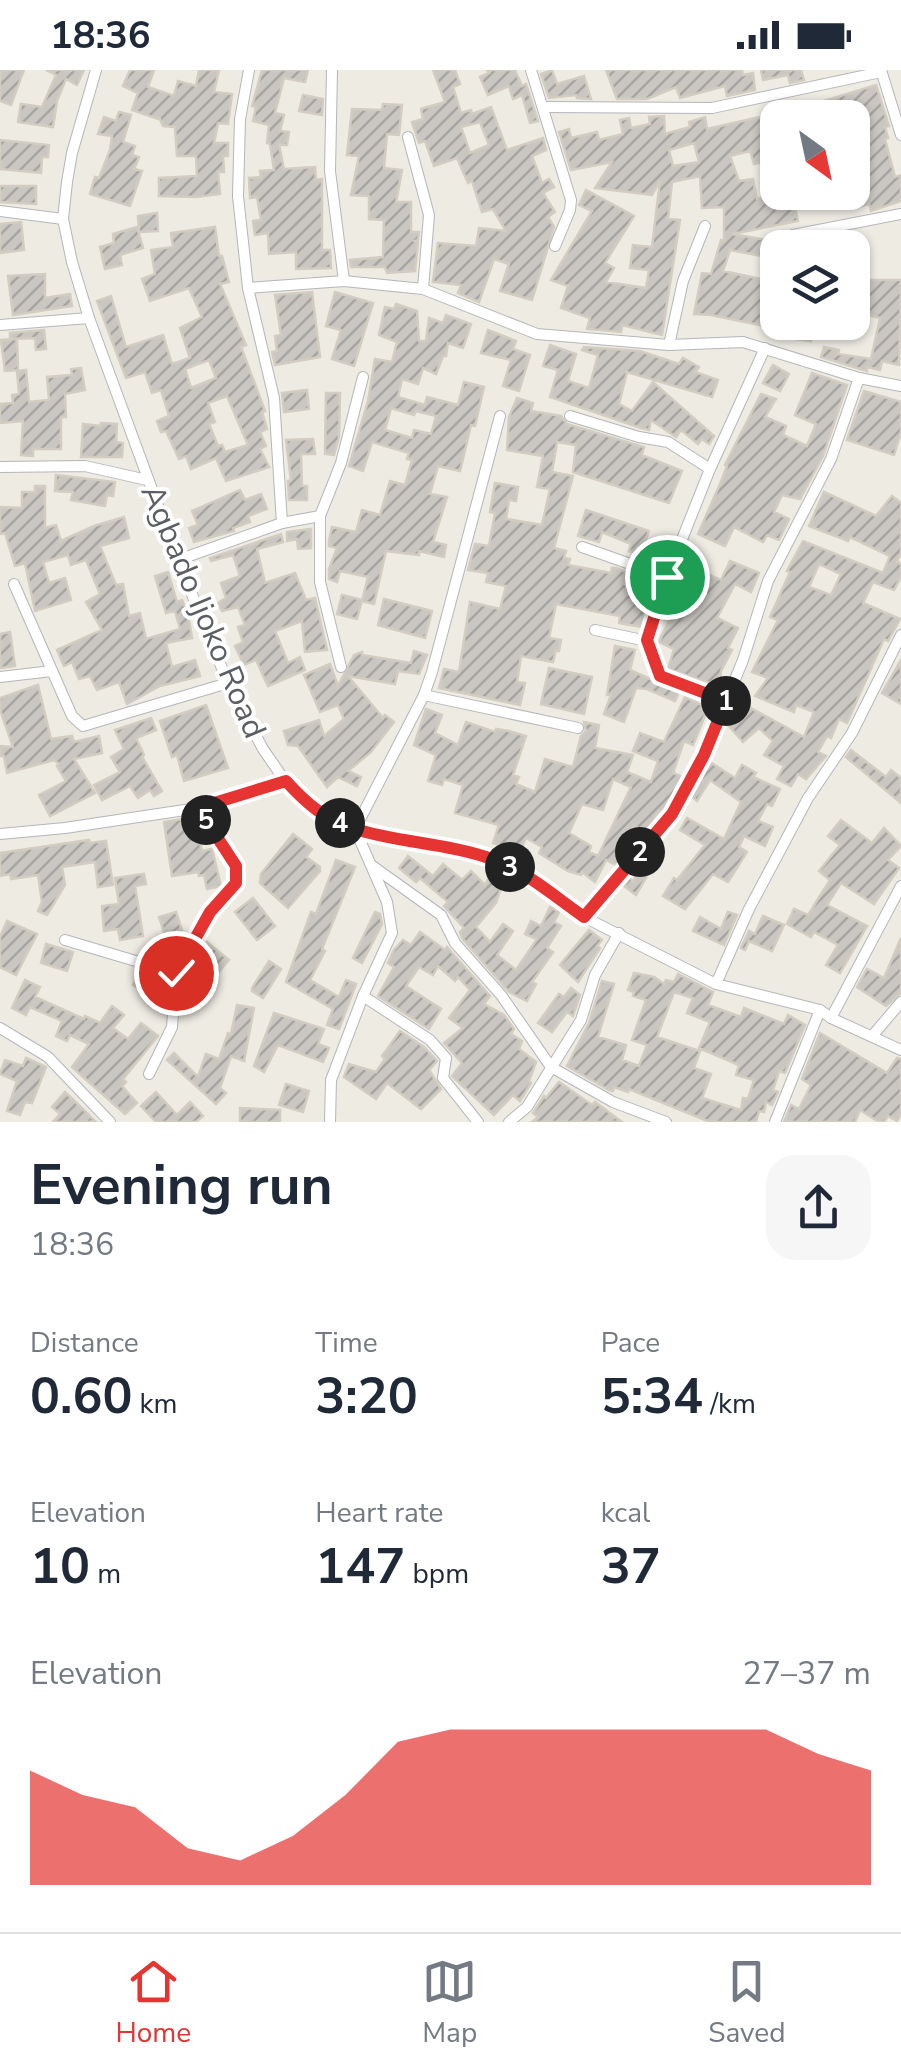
<!DOCTYPE html>
<meta charset="utf-8">
<style>
body{margin:0;font-family:"Nunito Sans",sans-serif;background:#f6f6f7;color:#1f2937;height:100vh;display:flex;flex-direction:column;font-size:38px;white-space:nowrap}
*{box-sizing:border-box;margin:0}
p{font-size:32px;color:#747a83}
.icon{flex:none;width:55px;height:55px;fill:none;stroke:currentColor;stroke-width:2;stroke-linecap:round;stroke-linejoin:round}
.map{position:relative;height:1052px;overflow:hidden}
.side{display:flex;flex-direction:column;background:#fff;flex:1}
.side>*{flex:none}
.needle{width:65px;rotate:147deg}
.buttons{position:absolute;left:760px;top:30px;display:grid;gap:20px}
.buttons a{display:grid;place-items:center;width:110px;height:110px;border-radius:20px;background:#fff;box-shadow:0 2px 8px #0004;font-size:50px}
.pin{position:absolute;display:grid;place-items:center;width:85px;height:85px;color:#fff;margin:-42px;border:5px solid #fff;border-radius:50%;box-shadow:0 2px 10px #0007}
.km{position:absolute;width:50px;height:50px;margin:-25px;border-radius:50%;background:#222;color:#fff;font-size:28px;line-height:50px;text-align:center}
.round{display:grid;place-items:center;flex:none;width:105px;height:105px;border-radius:30px;background:#f6f6f7}
.summary{display:flex;align-items:center;justify-content:space-between;height:170px;padding:0 30px}
h1{font-size:55px;font-weight:700;line-height:75px}
.stats{display:grid;grid-template-columns:repeat(3,1fr);gap:15px;height:170px;padding:10px 30px}
.stats div{display:grid;align-content:center}
.stats b{font-size:50px;font-weight:700}
.stats small{font-size:28px;font-weight:400}
.stats p{font-size:28px}
.chart{height:280px;padding:20px 30px}
.chart p{display:flex;justify-content:space-between}
.chart svg{width:100%;height:180px;margin-top:10px;fill:#e53431;opacity:.7}
.status{display:flex;justify-content:space-between;align-items:center;height:70px;padding:0 50px;background:#fff;direction:ltr}
.status svg{height:28px;fill:currentColor}
.menu{display:flex;justify-content:space-around;align-items:center;height:140px;border-top:2px solid #e0e1e3;background:#fff;font-size:28px;color:#747a83}
.menu a{display:grid;justify-items:center;gap:5px}
.menu .active{color:#e53431}
.map>svg:first-child{display:block}
.building{fill:url(#building-hatch);stroke:#d2ccc1;stroke-width:2.5;fill-rule:evenodd}
.lines{fill:none;stroke-linecap:round;stroke-linejoin:round}
.street-casing{stroke:#b4b6ba;stroke-width:12}
.street{stroke:#fff;stroke-width:10}
.route-casing{stroke:#fff;stroke-width:20}
.route{stroke:#e53431;stroke-width:12}
.labels{text-anchor:middle;stroke-width:8;stroke-linejoin:round;paint-order:stroke}
.street-label{font-size:32px;fill:#5b5f63;stroke:#fff}
</style>
<div class="status"><b>18:36</b><svg viewBox="0 0 49 12"><path d="M0 12V9h3v3zM5 12V6h3v6zM10 12V3h3v9zM15 12V0h3v12zM26 1h20v11H26zM47 4h2v5h-2z"/></svg></div>
<div class="map">
<svg width="901" height="1052" viewBox="0 0 901 1052">
<defs>
<pattern id="building-hatch" width="6" height="6" patternUnits="userSpaceOnUse" patternTransform="scale(2.5)"><rect width="6" height="6" fill="#cac7c2"/><path d="M-1 1l2-2M0 6l6-6M5 7l2-2" fill="none" stroke="#a7a5a1"/></pattern>
</defs>
<rect width="100%" height="100%" fill="#eeebe3"/>
<g class="building">
<polygon points="0,0 24,0 11,35 0,31"/>
<polygon points="46,0 84,0 77,15 66,9 57,31 53,57 18,52 21,34 42,37 56,5"/>
<polygon points="130,0 154,0 148,17 174,26 178,11 196,16 199,0 219,0 214,22 232,24 228,54 218,53 214,73 228,73 228,86 223,86 224,102 218,102 220,124 196,127 159,126 159,108 197,106 196,86 177,86 175,57 163,56 159,47 158,49 132,40 138,23 123,16"/>
<polygon points="262,0 308,0 305,12 284,8 275,43 284,45 280,61 289,62 287,75 279,75 284,99 315,97 316,110 322,109 322,180 330,180 331,198 296,199 296,182 269,184 268,163 255,165 253,151 261,150 257,127 250,128 249,108 261,107 260,101 274,100 270,74 267,73 269,55 253,51 256,37 252,36"/>
<path d="M433 0H455L460 14 453 17 461 43 471 40 472 44 491 37 507 80 543 68 546 80 532 86 542 113 549 109 554 117 543 123 555 142 548 147 554 157 532 230 500 221 509 194 494 189 479 232 458 223 461 215 433 212 438 173 476 176 479 158 506 161 493 139 482 142 472 111 468 113 457 88 434 96 425 71 419 73 412 52 423 49 421 39 445 32ZM480 52 489 75 470 83 461 57Z"/>
<polygon points="487,0 515,0 522,16 526,14 538,51 530,53 522,25 513,29 509,16 488,25 480,7 489,3"/>
<polygon points="552,0 557,14 584,6 591,29 577,28 576,25 549,28 541,4"/>
<polygon points="606,0 742,0 743,5 753,3 755,20 727,26 725,16 680,28 676,17 647,29 617,29"/>
<polygon points="761,0 801,0 804,10 790,13 788,5 763,10"/>
<path d="M876 15 889 56 885 57 888 68 885 69 895 107 901 105V131L871 141 869 134 851 139 848 131 822 137 820 127 794 133 798 151 732 164 778 172V189L730 180 723 201 761 209 762 204 778 207V252H815L811 271 796 269 797 263 711 245 694 244 702 203 711 204 721 170 724 171V137L702 138 700 106 672 112 668 149 680 150 662 265 622 255 621 262 587 259 590 248 561 238 568 216 551 210 592 141 579 135 586 120 634 146 605 193 614 198 606 212 646 218 649 200 630 198 633 175 652 177 660 111 652 125 595 118 612 92 571 100 559 62 569 59 571 68 597 62 599 70 623 64 620 50 629 48 631 58 650 54 649 47 664 46 665 64 690 57 689 52 705 47 707 59 778 43V89L754 94 750 81 730 86 739 111 753 109 757 129 781 122H852V48H782L781 44ZM694 73 699 92 673 96 669 80Z"/>
<polygon points="303,25 323,29 322,45 299,41"/>
<polygon points="383,34 402,35 399,65 387,64 384,98 402,100 396,132 411,132 411,162 419,162 418,170 415,171 418,172 415,201 387,203 385,197 351,197 350,190 383,187 384,150 369,149 369,126 351,125 359,86 347,85 352,39 382,40"/>
<polygon points="119,42 131,45 123,72 135,76 132,85 139,87 134,99 142,101 130,136 90,124 95,107 99,108 110,80 112,66 98,64 104,47 116,51"/>
<polygon points="0,70 49,75 48,87 42,87 41,103 0,99"/>
<polygon points="0,116 36,116 36,134 0,132"/>
<polygon points="157,143 158,161 139,162 138,146"/>
<polygon points="21,152 24,180 0,183 0,154"/>
<polygon points="137,157 143,178 120,185 122,195 105,199 100,177 114,173 113,164"/>
<path d="M215 157 219 186H222L229 212 220 214 246 275 241 277 265 341 262 342 267 359 260 362 266 376 260 379 269 397 226 411 216 388 191 399 186 386 179 389 166 361 161 362 157 351 169 346 161 320 152 323 145 302 126 308 97 231 111 226 126 277 163 265 172 294 190 288 180 258 202 247 189 218 150 231 142 209 155 204 151 180 173 177 171 163ZM209 290 216 308 191 318 185 299ZM227 326 248 375 225 382 222 375 218 376 209 354 215 352 208 333Z"/>
<polygon points="853,164 856,178 811,178 811,173"/>
<polygon points="854,192 866,193 866,210 901,210 899,295 882,291 880,300 867,297 867,301 821,287 824,277 839,280 838,284 871,289 880,248 852,241"/>
<polygon points="45,204 45,228 70,224 72,236 13,245 8,206"/>
<polygon points="312,222 320,287 275,295 272,282 277,281 275,266 281,265 275,225"/>
<polygon points="335,222 373,233 354,296 332,289 341,260 326,256"/>
<path d="M396 234 417 241 419 271H426L429 248 443 253 446 245 471 254 463 278 448 273 446 286H443L436 304 423 298 418 314 402 309 398 327 425 335 427 327 458 335 464 312 484 317 475 356 471 355 460 401 438 396 430 424 447 427 433 472 446 475 444 487 419 481V485L386 481 374 534 362 531 368 507 340 501 337 512 329 509V499L337 478 329 476V471L332 457 356 462 362 440 380 445 390 411 405 415 412 390 407 389 409 383 372 372 363 401 349 396 368 331 375 289 392 292 397 272 379 265 385 237 394 239ZM391 338 414 345 416 341 436 346 431 364 414 360 412 368 385 360Z"/>
<polygon points="44,260 46,279 36,280 35,268 10,269 10,263"/>
<polygon points="488,260 516,271 513,279 530,285 519,321 503,316 511,290 481,283"/>
<polygon points="17,269 18,300 5,301 1,270"/>
<polygon points="550,275 576,284 568,311 589,318 598,285 582,280 584,277 640,281 679,294 683,288 699,297 695,302 718,310 712,327 627,302 619,334 632,341 653,312 714,366 709,374 702,369 698,374 681,360 676,367 651,350 649,360 641,358 550,327 558,300 543,296"/>
<polygon points="773,295 789,304 780,321 763,313"/>
<polygon points="81,298 85,320 65,324 66,347 61,347 61,379 33,379 33,386 21,385 23,351 0,353 0,334 13,333 12,325 19,324 17,301 26,300 29,332 49,330 47,307 72,305 71,299"/>
<polygon points="812,303 847,315 823,386 800,429 782,425 774,442 789,449 779,470 767,465 763,472 734,457 725,476 698,464 720,414 727,396 725,395 761,324 776,329 765,347 786,356 783,365 807,376 816,354 795,345"/>
<polygon points="307,320 309,339 284,342 282,323"/>
<polygon points="864,321 901,332 901,362 894,385 847,370"/>
<polygon points="326,323 340,323 339,367 334,385 325,384"/>
<polygon points="517,328 533,333 531,341 561,346 567,354 644,377 642,385 682,401 669,433 573,402 576,375 557,372 552,402 573,406 554,478 566,481 564,488 570,489 568,495 611,503 612,498 616,498 627,502 625,514 645,517 646,511 656,513 642,557 619,553 620,546 556,534 549,568 561,570 559,581 556,580 553,592 521,586 517,612 525,613 520,635 439,618 444,599 459,602 470,532 500,539 506,516 486,512 488,503 468,500 475,474 489,476 495,443 490,442 495,413 518,417 516,431 509,430 506,449 542,455 550,419 537,417 543,386 507,380 509,347"/>
<polygon points="101,353 117,354 116,372 123,373 122,387 81,387 83,354 101,356"/>
<polygon points="313,369 315,384 301,384 302,416 307,416 307,430 289,430 288,411 291,410 286,370"/>
<polygon points="56,405 115,412 113,426 107,425 105,436 71,430 73,422 55,421"/>
<polygon points="35,416 45,416 45,458 56,455 61,471 94,456 124,447 129,468 100,476 116,515 123,514 129,546 140,543 146,569 180,559 175,541 166,543 155,506 168,502 177,532 182,530 188,544 192,568 166,573 172,597 195,590 200,606 160,616 127,634 119,612 97,620 90,606 79,609 72,592 64,596 57,580 102,560 86,532 100,524 86,490 71,495 68,485 43,492 49,513 65,508 71,530 35,541 25,493 15,496 5,463 0,464 0,437 22,438 22,422 35,422"/>
<polygon points="240,420 245,430 261,424 267,439 248,446 250,452 233,458 234,461 194,472 189,458 198,455 192,441"/>
<path d="M824 422 876 446 892 426 901 433V482L897 492 901 494V507L894 520 873 512 863 533 900 549 888 571 884 569 847 653 839 649 831 668 827 666 818 682 826 686 806 709 798 704 791 716 777 709 784 696 764 685 773 671 759 658 743 672 728 655 742 642 734 635 736 630 804 667 814 642 796 635 794 642 755 626 768 608 752 602 778 550 770 547 790 502 787 501 803 471 883 503 890 486 850 467 848 471 809 456ZM819 494 841 504 831 525 809 517Z"/>
<polygon points="586,440 649,461 641,484 629,481 631,474 602,462 599,472 578,466"/>
<polygon points="311,459 311,478 298,479 297,469 287,471 287,462"/>
<polygon points="281,464 283,472 257,479 265,513 295,503 306,530 315,528 327,580 305,582 302,551 275,561 288,593 300,587 305,600 268,616 256,590 244,595 235,576 243,572 238,557 245,555 238,537 222,541 218,533 226,528 221,513 240,506 233,485 211,491 210,488"/>
<polygon points="730,491 759,503 751,522 735,514 717,548 738,558 728,578 732,580 721,601 719,616 668,599 674,579 659,572 671,546 667,545 673,529 681,532 695,499 721,510"/>
<polygon points="342,525 362,530 357,549 337,544"/>
<polygon points="384,529 432,541 425,568 378,555"/>
<polygon points="10,562 15,596 0,598 0,564"/>
<polygon points="615,576 635,580 630,600 679,622 675,631 647,619 636,618 624,652 604,644 611,625 607,625"/>
<polygon points="414,581 427,585 419,604 398,601 395,614 348,606 383,648 385,645 394,652 371,682 348,701 361,707 357,716 338,707 327,717 298,676 288,675 284,661 319,650 324,666 344,649 338,635 320,642 304,605 330,594 338,616 354,585 362,582 362,585 411,593"/>
<polygon points="901,590 901,634 882,623"/>
<polygon points="549,598 592,607 584,644 541,634"/>
<polygon points="38,615 51,669 72,666 74,672 99,666 102,683 74,689 95,723 50,746 39,725 66,711 57,696 59,694 54,690 7,703 4,686 0,686 0,676 13,677 0,640 0,628"/>
<path d="M685 627 708 638 693 675 684 671 673 703 683 707 666 739 662 743 659 741 646 762 634 756 616 795 606 790 595 812 582 802 581 805 568 801 539 783 542 777 526 768 516 788 505 783 508 778 493 773 499 755 455 743 463 715 444 709 442 715 428 711 436 685 414 675 426 639 442 645 435 663 458 675 466 652 495 662 496 659 509 661 526 666 513 705 519 707 516 714 535 722 545 689 573 697 581 666 586 661 584 652 599 655 595 678 633 685 627 702 651 712 658 691 633 681 640 663 664 672ZM613 709 631 717 598 786 589 782 591 776 569 763 582 734 603 740Z"/>
<polygon points="206,635 228,698 184,711 177,685 172,687 160,651"/>
<polygon points="151,648 156,660 136,668 144,685 142,687 162,721 154,726 150,720 138,728 130,716 102,730 94,715 120,702 111,687 124,679 115,660"/>
<polygon points="851,680 886,707 891,700 901,708 901,733 846,687"/>
<polygon points="710,692 735,708 742,695 756,703 753,707 780,719 772,736 767,734 758,751 773,757 765,776 744,766 739,777 747,782 728,812 713,804 685,839 663,826 674,808 677,810 705,775 680,760 687,748 724,769 741,732 710,710 697,731 692,727"/>
<polygon points="194,747 202,781 212,779 221,816 207,819 204,805 199,806 198,802 172,806 164,752"/>
<polygon points="841,750 872,773 884,758 901,776 888,790 899,798 874,834 841,813 827,835 867,856 840,903 826,895 838,875 814,862 811,867 787,854 794,839 808,845 830,810 819,801 840,775 828,766"/>
<polygon points="293,764 312,779 306,787 320,797 320,801 288,838 260,813 261,804"/>
<polygon points="89,770 90,773 106,771 113,815 98,817 95,792 62,797 65,815 47,845 38,841 42,832 38,805 11,809 10,804 0,806 0,783"/>
<polygon points="654,780 660,784 636,825 624,816 629,808 633,811"/>
<polygon points="408,786 433,806 443,794 462,810 471,801 485,815 488,809 501,818 496,833 476,857 490,872 503,854 513,861 497,885 516,900 537,869 525,864 531,851 541,856 550,837 559,842 554,852 561,856 547,878 553,882 532,912 536,914 527,931 509,922 462,868 460,862 464,858 444,836 448,832 420,808 416,812 399,798"/>
<polygon points="336,790 355,797 322,879 325,881 310,910 339,927 346,910 356,914 339,959 327,955 333,939 286,912 311,842 316,844"/>
<polygon points="144,804 146,814 135,816 143,866 120,870 118,859 104,861 102,836 119,834 115,808"/>
<polygon points="253,828 275,856 257,870 235,842"/>
<polygon points="176,842 182,860 165,865 159,847"/>
<polygon points="375,842 380,844 382,854 362,893 353,888"/>
<polygon points="728,842 737,845 724,875 693,861 700,847 721,859"/>
<polygon points="763,846 784,855 772,881 749,871 745,880 741,878 749,861 755,864"/>
<polygon points="7,851 37,864 16,905 0,897 0,867"/>
<polygon points="589,860 602,870 597,876 600,878 578,912 560,895"/>
<polygon points="420,862 445,880 447,877 490,926 484,934 504,945 514,959 511,964 522,971 519,979 536,992 529,1011 531,1013 520,1031 513,1025 494,1045 452,1006 462,993 444,973 463,958 449,948 470,920 458,907 455,911 438,896 433,905 419,897 406,916 441,939 429,959 378,926 394,897 388,893 394,880 403,870 411,875"/>
<polygon points="901,868 901,923 886,936 857,917 867,899 884,908"/>
<polygon points="207,872 229,890 214,908 193,890"/>
<polygon points="46,874 73,882 67,901 41,893"/>
<polygon points="269,891 281,899 263,928 252,921 252,918"/>
<polygon points="140,902 166,916 159,929 133,915"/>
<path d="M634 903 654 907 664 914 666 910 674 912 678 904 713 922 708 935 741 947 744 938 784 954 788 945 805 955 785 1003 779 1001 773 1020 778 1022 772 1035 766 1032 764 1042 759 1041 756 1052H710L629 1019 628 1022 614 1017 613 1021 609 1020 567 996 589 953 602 911 614 914 598 967 626 975 622 990 639 996 647 975 632 970 646 930 633 926 634 922 628 920ZM674 922 693 928 687 943 710 952 699 978 739 995 736 1005 754 1010 748 1029 743 1028 741 1040 702 1028 711 1004 694 998 700 981 657 967Z"/>
<polygon points="25,910 40,917 35,927 84,949 85,946 100,953 112,936 124,945 113,958 128,969 141,953 158,966 123,1009 126,1012 122,1016 137,1033 125,1044 72,997 89,974 70,965 67,971 56,966 62,951 30,937 26,945 12,938"/>
<polygon points="571,918 580,925 573,946 567,942 552,962 538,953 559,924 564,927"/>
<polygon points="237,935 254,938 244,991 231,986 220,1018 226,1023 216,1034 167,990 174,983 198,1007 206,984 219,989 228,963 231,964"/>
<polygon points="274,943 324,959 318,974 329,978 323,992 278,975 264,1002 254,996"/>
<polygon points="400,961 424,977 437,991 429,1000 441,1019 421,1039 387,1013 376,1029 344,1007 349,994 376,1002 385,989 382,986"/>
<polygon points="820,963 887,1003 897,988 901,989 901,1045 897,1051 888,1046 884,1052 879,1052 860,1040 855,1052 784,1052 791,1035 799,1039 811,1015 802,1009"/>
<polygon points="26,988 46,997 32,1033 25,1032 20,1045 7,1041 17,1011 0,1004 5,990 23,996"/>
<polygon points="559,1012 592,1035 595,1032 622,1052 532,1052 538,1047 533,1043 544,1026 546,1028"/>
<polygon points="286,1014 309,1021 303,1042 279,1035"/>
<polygon points="65,1022 85,1041 96,1052 53,1052 60,1044 52,1037"/>
<polygon points="156,1022 177,1045 190,1032 203,1046 196,1052 156,1052 141,1036"/>
<polygon points="240,1038 280,1040 280,1052 240,1052"/>
</g>
<g class="lines">
<g class="street-casing">
<g id="street">
<polyline points="96,0 72,83 67,112 63,149 72,192 89,248 178,490 228,613 263,679 285,711 310,735 338,752 355,759 449,776 492,789 529,807 584,847 716,914 820,940 831,948 901,980"/>
<polyline points="249,0 240,49 238,126 248,218 274,328 282,453"/>
<polyline points="332,0 330,101 344,211"/>
<polyline points="531,0 571,130 570,140 555,176"/>
<polyline points="881,0 901,65"/>
<polyline points="543,37 712,38 881,2"/>
<polyline points="408,67 429,145 423,219"/>
<polyline points="0,141 63,149"/>
<polyline points="793,165 901,144"/>
<polyline points="248,218 344,211 423,219 537,264 669,275 743,272 859,308 901,316"/>
<polyline points="0,255 89,248"/>
<polyline points="669,275 683,211 705,156"/>
<polyline points="570,346 639,367 668,372 710,399"/>
<polyline points="0,397 85,396 147,410"/>
<polyline points="582,477 667,507"/>
<polyline points="178,490 282,453 320,446"/>
<polyline points="14,514 72,646 83,656 228,613"/>
<polyline points="595,560 647,571"/>
<polyline points="341,597 320,512 320,446 341,393 363,307"/>
<polyline points="0,607 52,601"/>
<polyline points="424,625 578,658"/>
<polyline points="726,631 661,606 647,571 667,507 710,399 765,278"/>
<polyline points="0,764 65,758 198,738 285,711"/>
<polyline points="371,795 441,845 455,873 501,925 551,997 613,1032 666,1052"/>
<polyline points="584,847 673,744 704,685 743,590 768,511 831,389 859,308"/>
<polyline points="65,870 176,903"/>
<polyline points="716,914 749,839 808,728 852,663 901,565"/>
<polyline points="363,926 430,970 446,988 443,1008 478,1052"/>
<polyline points="831,948 901,816"/>
<polyline points="0,958 48,987 110,1052"/>
<polyline points="873,965 901,932"/>
<polyline points="149,1004 172,957 176,903 209,841 236,813 236,796 198,738"/>
<polyline points="330,1052 331,1010 363,926 392,863 387,832 355,759 424,625 432,602 500,346"/>
<polyline points="509,1052 527,1037 581,950 595,905 619,863"/>
<polyline points="775,1052 820,940"/>
</g>
</g>
<use href="#street" class="street"/>
</g>
<g class="lines">
<g class="route-casing">
<path id="route" d="M176 903 210 842 236 813V796L198 738 286 711C305 732 326 751 355 759 400 773 447 773 492 789 526 801 554 826 584 847L672 744 704 685 726 631 660 606 647 570 667 507"/>
</g>
<use href="#route" class="route"/>
</g>
<g class="labels">
<g class="street-label">
<text transform="translate(204 541) rotate(67)" y="11">Agbado Ijoko Road</text>
</g>
</g>
</svg>
<div class="buttons">
<a><svg class="needle" viewBox="-14 -14 28 28"><path d="M0-13l5 13h-10z" fill="#e53935"/><path d="M0 13l5-13h-10z" fill="#747a83"/></svg></a>
<a><svg class="icon" aria-label="layers" viewBox="0 0 24 24"><path d="M12 4l9 5-9 5-9-5zM3 14l9 5 9-5"/></svg></a>
</div>
<div class="pin" style="left:667px;top:507px;background:#1e9e55"><svg class="icon" aria-label="arrive" viewBox="0 0 24 24"><path d="M6 21V4h12l-3 4 3 4H6"/></svg></div>
<div class="pin" style="left:176px;top:903px;background:#d93025"><svg class="icon" aria-label="check" viewBox="0 0 24 24"><path d="M5 12l5 5 9-10"/></svg></div>
<b class="km" style="left:726px;top:631px">1</b>
<b class="km" style="left:640px;top:782px">2</b>
<b class="km" style="left:510px;top:797px">3</b>
<b class="km" style="left:340px;top:753px">4</b>
<b class="km" style="left:206px;top:750px">5</b>
</div>
<section class="side">
<div class="summary"><div><h1>Evening run</h1><p>18:36</p></div><a class="round"><svg class="icon" aria-label="share" viewBox="0 0 24 24"><path d="M12 15V3M7 8l5-5 5 5M5 13v7h14v-7"/></svg></a></div>
<div class="stats">
<div><p>Distance</p><b>0.60<small> km</small></b></div>
<div><p>Time</p><b>3:20</b></div>
<div><p>Pace</p><b>5:34<small> /km</small></b></div>
</div>
<div class="stats">
<div><p>Elevation</p><b>10<small> m</small></b></div>
<div><p>Heart rate</p><b>147<small> bpm</small></b></div>
<div><p>kcal</p><b>37</b></div>
</div>
<div class="chart"><p><span>Elevation</span>27–37 m</p>
<svg viewBox="0 0 160 44" preserveAspectRatio="none"><path d="M0 44V16L10 22L20 25L30 35L40 38L50 32L60 22L70 9L80 6L90 6L100 6L110 6L120 6L130 6L140 6L150 12L160 16V44z"/></svg>
</div>
</section>
<nav class="menu">
<a class="active"><svg class="icon" aria-label="home" viewBox="0 0 24 24"><path d="M3 11l9-7 9 7M6 9v11h12V9"/></svg>Home</a>
<a><svg class="icon" aria-label="map" viewBox="0 0 24 24"><path d="M3 6l6-2 6 2 6-2v14l-6 2-6-2-6 2zM9 4v14M15 6v14"/></svg>Map</a>
<a><svg class="icon" aria-label="saved" viewBox="0 0 24 24"><path d="M7 4h10v16l-5-4-5 4z"/></svg>Saved</a>
</nav>
